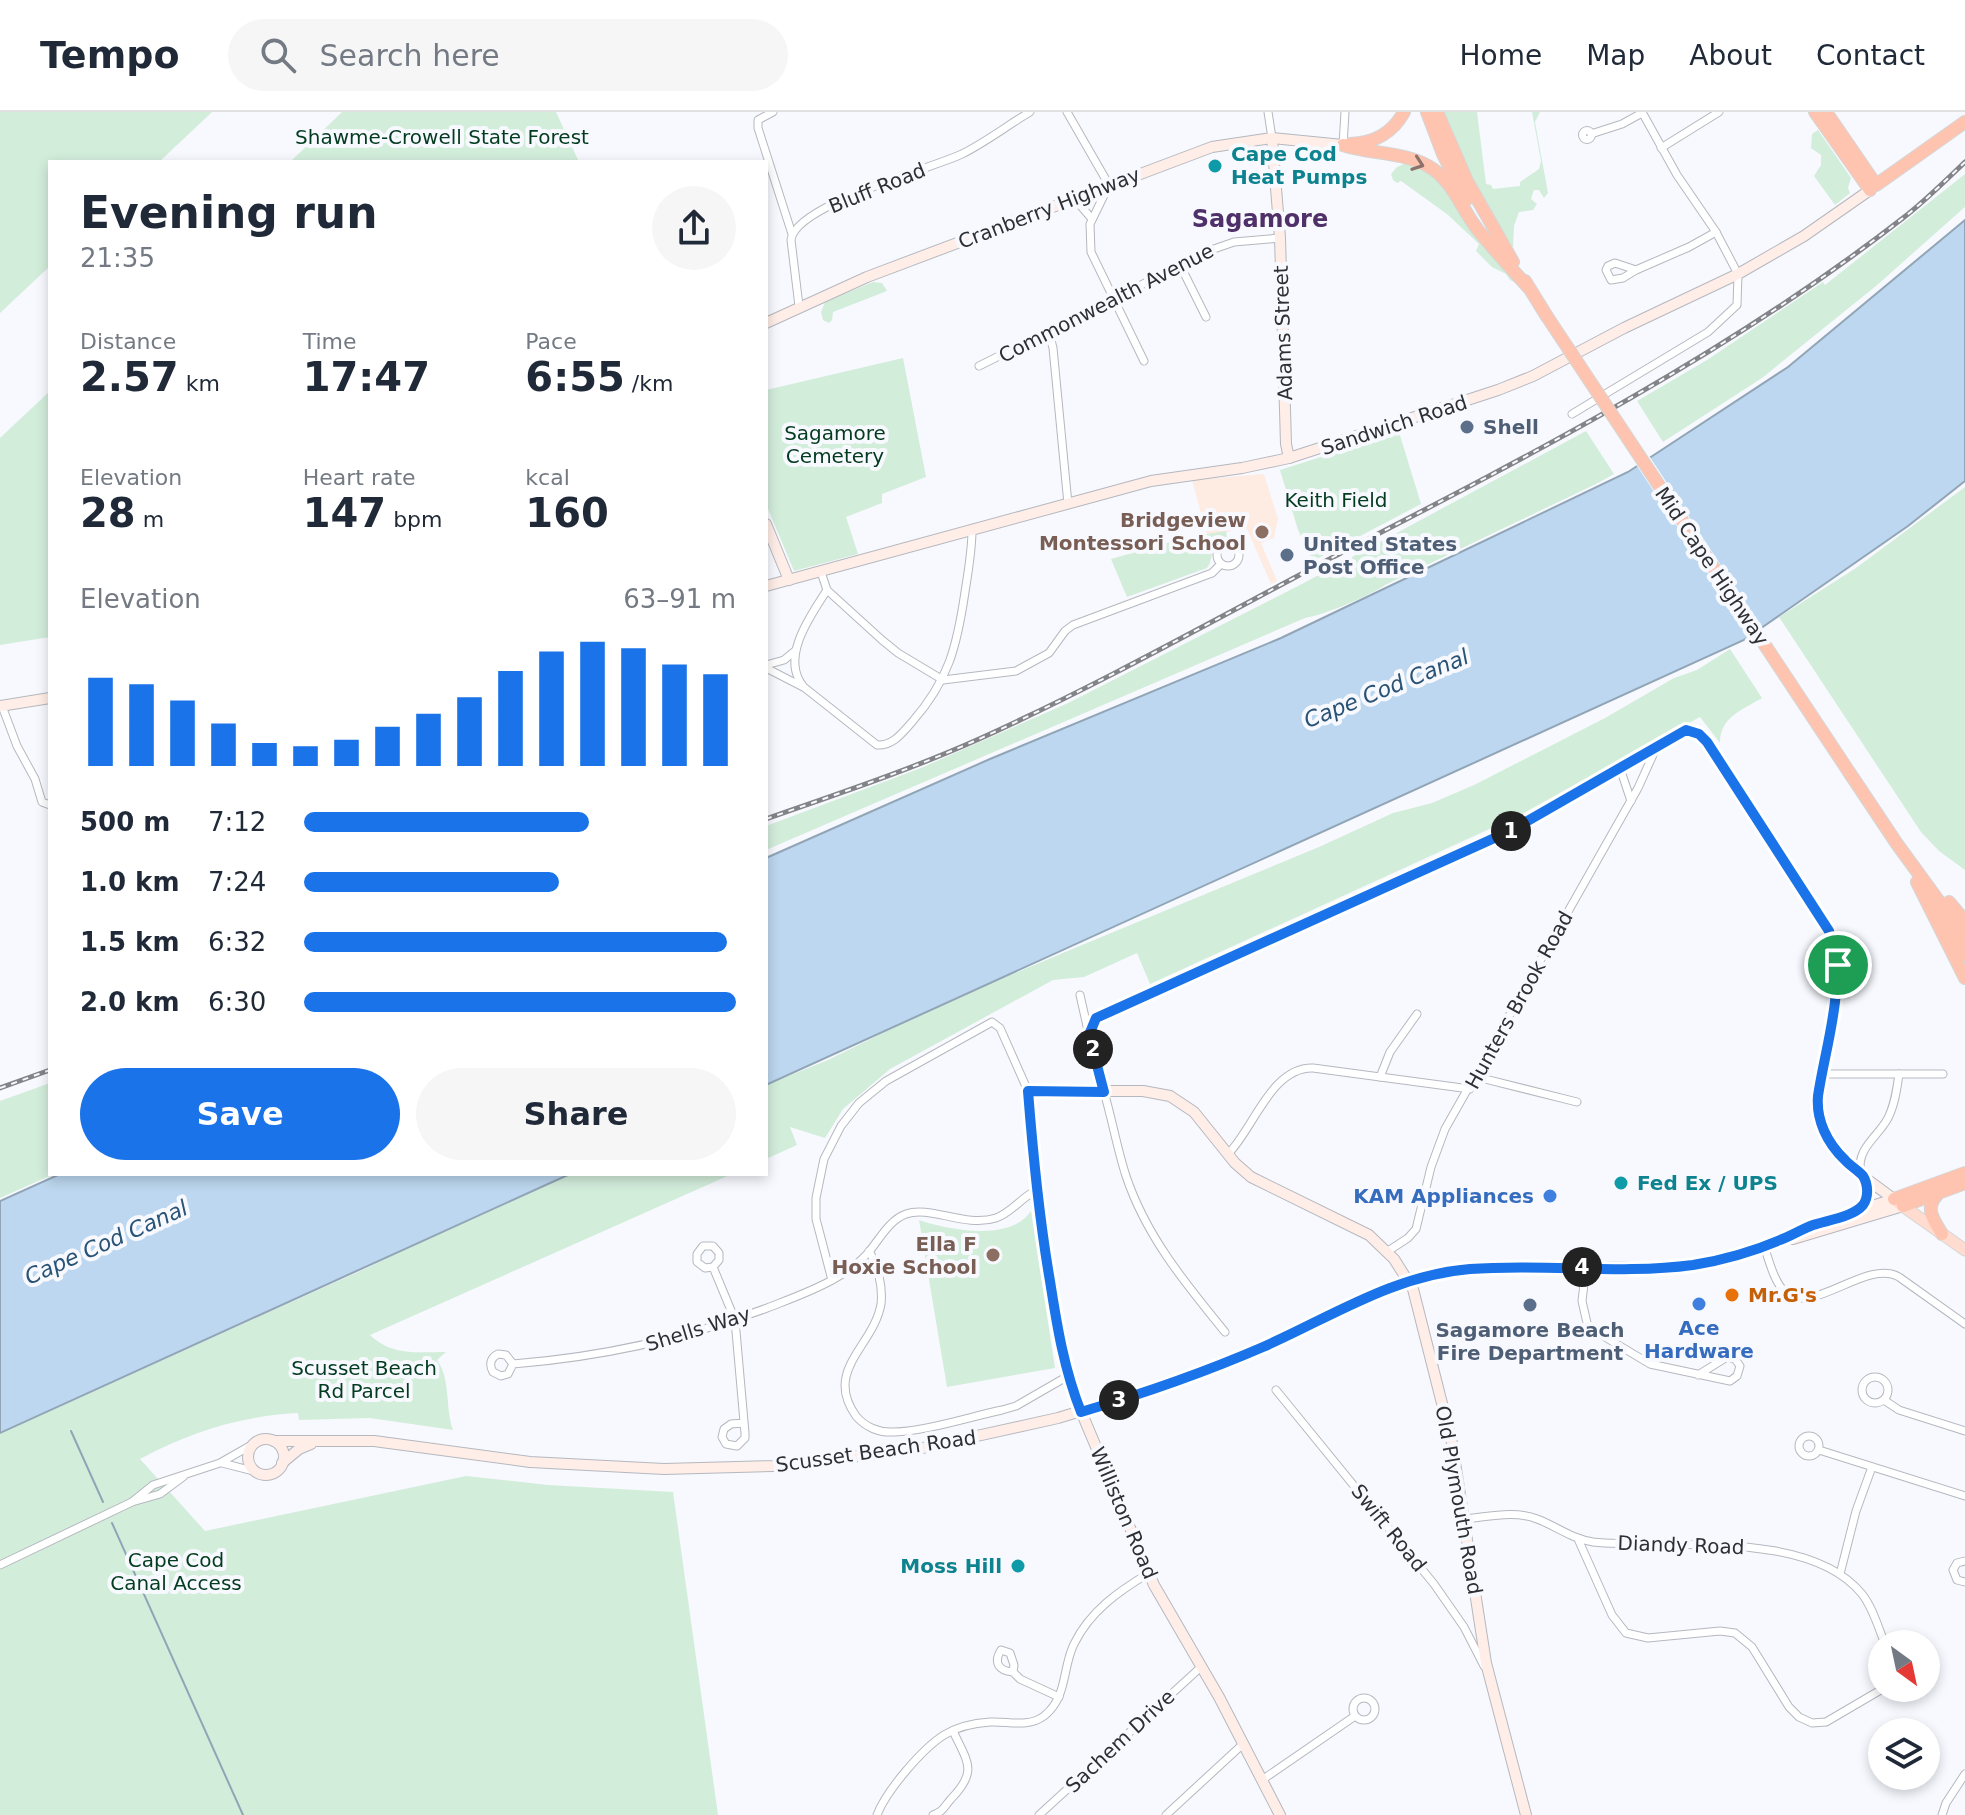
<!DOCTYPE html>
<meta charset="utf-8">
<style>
body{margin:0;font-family:"DejaVu Sans",sans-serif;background:#f6f6f7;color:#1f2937;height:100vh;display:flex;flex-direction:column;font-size:30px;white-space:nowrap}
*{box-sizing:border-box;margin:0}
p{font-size:26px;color:#747a83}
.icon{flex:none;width:44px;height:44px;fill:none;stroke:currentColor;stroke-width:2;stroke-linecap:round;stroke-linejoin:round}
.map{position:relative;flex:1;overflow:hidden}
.details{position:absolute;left:48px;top:48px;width:720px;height:1016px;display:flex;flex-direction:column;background:#fff;border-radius:0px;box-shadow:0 4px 12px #0003}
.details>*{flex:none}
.needle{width:52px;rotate:147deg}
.tools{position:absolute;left:1868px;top:1518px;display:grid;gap:16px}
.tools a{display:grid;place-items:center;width:72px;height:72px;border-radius:50%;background:#fff;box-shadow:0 4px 12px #0003;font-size:40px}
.pin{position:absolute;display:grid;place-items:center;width:68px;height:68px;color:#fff;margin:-34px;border:4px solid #fff;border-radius:50%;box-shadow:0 2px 8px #0007}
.km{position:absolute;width:40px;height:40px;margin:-20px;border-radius:50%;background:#222;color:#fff;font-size:22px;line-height:40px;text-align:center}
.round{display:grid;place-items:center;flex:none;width:84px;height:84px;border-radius:42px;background:#f6f6f7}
.headline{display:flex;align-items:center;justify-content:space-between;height:136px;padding:0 32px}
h1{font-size:44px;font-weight:800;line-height:60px}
.stats{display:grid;grid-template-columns:repeat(3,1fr);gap:12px;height:136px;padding:8px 32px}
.stats div{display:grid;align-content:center}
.stats b{font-size:40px;font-weight:800}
.stats small{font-size:22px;font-weight:400}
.stats p{font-size:22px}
.chart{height:224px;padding:16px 32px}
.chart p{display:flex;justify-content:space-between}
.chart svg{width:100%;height:144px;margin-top:8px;stroke:#1a73e8;stroke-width:6}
.action{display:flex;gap:16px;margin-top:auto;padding:16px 32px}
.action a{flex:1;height:92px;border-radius:48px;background:#1a73e8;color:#fff;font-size:32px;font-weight:800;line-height:92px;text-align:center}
.action a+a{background:#f6f6f7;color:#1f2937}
ul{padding:0 32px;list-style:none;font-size:26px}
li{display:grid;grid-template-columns:128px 96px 1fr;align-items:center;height:60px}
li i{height:20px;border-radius:10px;background:#1a73e8}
header{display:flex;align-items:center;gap:48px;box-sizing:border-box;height:112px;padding:0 40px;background:#fff;border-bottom:2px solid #e0e1e3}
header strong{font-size:38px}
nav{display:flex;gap:44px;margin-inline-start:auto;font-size:28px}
.search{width:560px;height:72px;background:#f6f6f7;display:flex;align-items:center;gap:20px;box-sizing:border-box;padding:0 28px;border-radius:44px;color:#747a83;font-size:30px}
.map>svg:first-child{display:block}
.industrial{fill:#feebe2}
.green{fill:#d3eddb}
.water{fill:#bcd7ef;stroke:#91a5b6;stroke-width:2}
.pier{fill:#f7f9fe}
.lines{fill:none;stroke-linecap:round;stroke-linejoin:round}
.stream{stroke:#91a5b6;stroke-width:2}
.street-casing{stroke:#b5b8bf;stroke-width:9}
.secondary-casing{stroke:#b5b8bf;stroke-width:12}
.primary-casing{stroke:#d5d5d6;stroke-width:13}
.highway-casing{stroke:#d5d5d6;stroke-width:14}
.street{stroke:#fff;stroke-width:7}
.secondary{stroke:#ffede7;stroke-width:10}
.primary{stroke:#ffdccf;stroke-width:11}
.highway{stroke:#ffc4af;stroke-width:12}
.rail-casing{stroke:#838488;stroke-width:5}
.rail{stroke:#f7f9fe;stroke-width:2;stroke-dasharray:6;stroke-linecap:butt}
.highway-bridge-casing{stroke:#d5d5d6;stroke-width:14;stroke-linecap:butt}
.highway-bridge{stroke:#ffc4af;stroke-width:12}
.oneway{stroke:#8c726a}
.route-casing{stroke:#fff;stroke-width:16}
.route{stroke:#1a73e8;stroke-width:10}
.culture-dot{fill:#0f9aa8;stroke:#f7f9fe;stroke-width:3}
.service-dot{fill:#5c6f8a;stroke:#f7f9fe;stroke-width:3}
.education-dot{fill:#8d6e63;stroke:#f7f9fe;stroke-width:3}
.shop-dot{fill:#3f7fe0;stroke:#f7f9fe;stroke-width:3}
.food-dot{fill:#e8710a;stroke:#f7f9fe;stroke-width:3}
.labels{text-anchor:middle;stroke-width:8;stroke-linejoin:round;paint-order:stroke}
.park-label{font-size:20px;fill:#033b1f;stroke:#f7f9fe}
.culture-label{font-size:20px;font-weight:bold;fill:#0d838f;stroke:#f7f9fe;text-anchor:start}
.street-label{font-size:20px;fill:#2e2f32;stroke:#f7f9fe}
.service-label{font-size:20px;font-weight:bold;fill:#4e5e75;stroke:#f7f9fe;text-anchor:start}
.education-label{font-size:20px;font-weight:bold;fill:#785e54;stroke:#f7f9fe;text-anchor:end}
.shop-label{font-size:20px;font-weight:bold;fill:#366cbe;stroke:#f7f9fe;text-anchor:end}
.food-label{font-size:20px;font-weight:bold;fill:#c56008;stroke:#f7f9fe;text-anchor:start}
.water-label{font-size:22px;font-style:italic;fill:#295376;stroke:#f7f9fe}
.quarter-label{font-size:24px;font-weight:bold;fill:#4f3069;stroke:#f7f9fe}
</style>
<header>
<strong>Tempo</strong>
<div class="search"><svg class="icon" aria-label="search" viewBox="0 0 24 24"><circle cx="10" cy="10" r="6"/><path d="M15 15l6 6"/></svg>Search here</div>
<nav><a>Home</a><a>Map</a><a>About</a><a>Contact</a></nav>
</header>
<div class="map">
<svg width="1965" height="1703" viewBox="0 0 1965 1703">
<rect width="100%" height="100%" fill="#f7f9fe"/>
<polygon class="industrial" points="1264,362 1278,407 1274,426 1261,431 1277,469 1271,472 1247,417 1207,423 1192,368"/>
<g class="green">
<polygon points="0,0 212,0 159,50 50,50 50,154 0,201"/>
<polygon points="342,0 556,0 579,50 290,50"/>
<polygon points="1443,0 1477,0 1486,72 1491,73 1493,77 1520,74 1520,70 1539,57 1541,49 1532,0 1540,0 1535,10 1548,81 1544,86 1539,78 1534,78 1531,87 1537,92 1533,98 1519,100 1514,114 1513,136 1469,62"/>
<polygon points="1818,18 1851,66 1848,76 1850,81 1835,93 1814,64 1821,53 1821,43 1811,36 1812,22"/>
<polygon points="1406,51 1421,56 1436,65 1518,172 1510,168 1506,162 1492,155 1476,139 1479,132 1447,102 1401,69 1397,71 1393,68 1391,62 1397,55"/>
<polygon points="1965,62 1965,95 1876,174 1762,266 1663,330 1637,289 1707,248 1823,170 1825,173"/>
<polygon points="873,170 882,171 887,179 833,200 832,208 829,211 823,208 821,200 825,190"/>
<polygon points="903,246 926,365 882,382 882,391 846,405 858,442 794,459 766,392 766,278"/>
<polygon points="50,279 50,525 0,533 0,326"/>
<path d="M1586 319 1614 362 1598 371 1387 472C1369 484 1327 502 1305 506L766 738V714L921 656 1066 592 1300 473Z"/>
<polygon points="1399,320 1421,392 1313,449 1298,418 1280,358"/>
<polygon points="1965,375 1965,758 1939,739 1921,720 1779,505 1856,456"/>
<path d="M1226 419 1227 426C1207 430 1216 444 1207 456L1127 485 1111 447 1184 426Z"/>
<path d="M1730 537 1762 586C1742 598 1720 605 1720 631L1700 605 1518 704 1150 872 1137 841 1084 865 1053 868 890 957 843 997 825 1026 790 1015 797 1033 766 1047V973L828 948 946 890 1082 833 1319 735 1393 701 1432 691 1474 673 1605 606 1674 566 1697 558Z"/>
<polygon points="50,971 50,1062 54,1062 0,1086 0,989"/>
<path d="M568 1062H732L370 1223C392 1244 416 1240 446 1240L437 1248C451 1267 445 1296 453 1318L370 1306 299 1308 298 1301C241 1304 190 1320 140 1347L205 1419 466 1364 548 1373 673 1380 718 1703H0V1321L367 1156 454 1112 470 1108Z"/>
<path d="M1031 1099 1055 1256 947 1275 919 1108C949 1118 1011 1130 1031 1099Z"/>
</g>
<g class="water">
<polygon points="1965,108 1965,369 1908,414 1744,528 766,973 766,746 990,647 1281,526 1628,360 1788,255"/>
<polygon points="60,1062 570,1062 0,1321 0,1089"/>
</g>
<polygon class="pier" points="1648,342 1764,519 1752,528 1635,351"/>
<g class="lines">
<g class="stream">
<polyline points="71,1319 103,1390"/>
<polyline points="112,1411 243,1703"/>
</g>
<g class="street-casing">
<g id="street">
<polyline points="773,0 758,8 758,16 792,122"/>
<polyline points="1067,0 1109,73 1090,112 1091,140 1144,249"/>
<polyline points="1268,0 1272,26"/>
<circle cx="1587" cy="23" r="4.5"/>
<polyline points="1591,22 1622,12 1642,1"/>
<polyline points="1343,33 1345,0"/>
<polyline points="1661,36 1719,0"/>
<polyline points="1074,86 1092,107"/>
<polygon points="1615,151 1636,158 1623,166 1611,168 1606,158 1608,154"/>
<polyline points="1180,153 1206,205"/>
<polyline points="1636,158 1689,135 1716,120"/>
<path d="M799 194 791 128C795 93 930 57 962 42 986 30 1008 13 1030 0"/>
<polyline points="1049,221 1053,236 1068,392"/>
<polyline points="979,254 1211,138 1234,130 1280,126"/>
<polyline points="1572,302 1708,220 1737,193 1738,162 1716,120 1677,63 1642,0"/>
<circle cx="1228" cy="443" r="11"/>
<polyline points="821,460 827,478 882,528 898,541 943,568 1016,559 1049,541 1065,519 1073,513 1212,461 1221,452"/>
<polyline points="766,553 784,548 795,539"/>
<path d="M766 556 805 576 877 633C893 634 902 621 912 610 949 568 957 534 965 480 968 460 972 439 972 418"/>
<path d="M803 574C780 545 811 503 827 478"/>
<polyline points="2,594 17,634 35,667 42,690 50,693"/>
<polyline points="1620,656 1631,689"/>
<polyline points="1080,883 1089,923"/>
<polyline points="1821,962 1943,962"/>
<polyline points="1380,965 1390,940 1417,902"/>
<polyline points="1477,965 1577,990"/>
<path d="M1104 980C1112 1007 1117 1036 1126 1064 1146 1124 1185 1171 1225 1220"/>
<path d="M1228 1042C1254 1016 1271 955 1313 956L1470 977"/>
<path d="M1861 1061C1855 1037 1879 1024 1888 1006 1895 992 1897 976 1899 962"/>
<path d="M1764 1134C1769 1148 1774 1170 1785 1180 1812 1205 1867 1146 1899 1165L1965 1212"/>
<path d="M869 1139C878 1154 883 1175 881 1192 874 1234 823 1258 856 1304 865 1315 879 1321 894 1320 926 1319 969 1305 1002 1298L1016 1294 1068 1264"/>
<polyline points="1388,1139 1408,1126 1416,1117 1431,1055 1445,1017 1638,676 1657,634"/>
<polyline points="713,1155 719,1148 719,1141 713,1134 703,1134 697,1142 697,1150 705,1156 713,1155 735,1208 745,1321 745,1326 737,1334 726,1332 722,1325 724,1317 731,1312 744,1311"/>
<polyline points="1586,1155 1582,1189 1587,1211 1590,1216 1650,1252 1730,1269 1737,1264 1740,1254 1735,1247 1727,1245 1698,1263"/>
<polyline points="832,1168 816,1107 816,1086 824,1047 841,1014 859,991 886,969 992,910 1000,916 1028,979"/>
<path d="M513 1252 508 1262 501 1264 493 1260C489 1253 490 1246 498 1242L506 1243 513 1252C601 1245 684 1227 767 1196 790 1187 813 1179 834 1167 847 1160 858 1152 868 1141 879 1128 889 1108 906 1102 930 1093 965 1116 996 1106 1011 1101 1021 1086 1035 1079"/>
<circle cx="1875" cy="1278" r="13"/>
<polyline points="1276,1278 1434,1472 1464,1515 1484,1554"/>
<polyline points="1884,1288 1899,1298 1965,1319"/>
<circle cx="1809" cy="1334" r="10"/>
<polyline points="1819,1338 1965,1384"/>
<polyline points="222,1351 257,1360"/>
<polyline points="132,1390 153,1373 220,1351 255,1331"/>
<path d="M1464 1407C1488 1405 1514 1398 1537 1407 1556 1414 1572 1427 1593 1430 1669 1438 1808 1416 1862 1482 1873 1496 1878 1515 1885 1532"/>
<polyline points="1578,1427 1612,1503 1626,1521 1648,1526 1720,1519 1735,1521 1752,1535 1789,1595 1799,1605 1812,1611 1826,1610 1884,1576"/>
<polyline points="1965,1449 1957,1451 1953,1458 1957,1468 1965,1470"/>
<polyline points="0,1453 132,1390 160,1382 183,1365"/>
<polyline points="1840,1462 1856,1399 1872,1355"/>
<path d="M1013 1560C999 1559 993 1551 1001 1538L1010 1541 1014 1553 1013 1560 1020 1567 1059 1585"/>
<circle cx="1364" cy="1597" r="11"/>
<polyline points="1262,1668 1355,1604"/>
<path d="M877 1703C886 1679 922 1637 944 1623 957 1615 975 1611 990 1610 1008 1609 1028 1616 1044 1604 1068 1585 1062 1556 1074 1532 1090 1499 1119 1479 1149 1461"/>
<path d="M933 1703C944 1699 943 1696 951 1687 978 1659 968 1651 953 1619"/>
<polyline points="1039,1703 1201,1555"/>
<polyline points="1166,1703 1243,1632"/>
<polyline points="1942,1703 1946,1691 1965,1662"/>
</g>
</g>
<g class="secondary-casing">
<g id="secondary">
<polyline points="1272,26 1280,126 1286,332 1289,346"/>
<polyline points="766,211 867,165 1212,35 1272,26 1343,33"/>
<polyline points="766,412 789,468"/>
<polyline points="766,474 1151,369 1242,356 1289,346 1498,278 1533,264 1624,216 1738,162 1804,124 1870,78"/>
<polyline points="0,594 50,586"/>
<path d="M1104 980 1089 923 1096 906 1510 719 1676 622C1689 615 1699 620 1707 630L1829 819C1848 871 1826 930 1818 984 1815 1034 1858 1061 1894 1087"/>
<path d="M1857 1097C1868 1088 1869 1079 1863 1066"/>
<polyline points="1793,1127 1903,1094"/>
<circle cx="266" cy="1345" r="18"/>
<polyline points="274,1329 374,1329 530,1350 664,1357 773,1354 918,1337 1058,1306 1160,1275 1261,1236 1386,1176 1423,1164 1445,1159 1493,1155 1662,1155 1697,1152 1739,1143 1813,1113 1894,1087"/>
<polyline points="282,1351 299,1337 311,1332"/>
<polyline points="1280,1703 1219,1585 1154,1473 1070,1273 1060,1233 1037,1091 1028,979 1143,979 1170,984 1194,1000 1235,1051 1251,1065 1369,1123 1394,1147 1413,1177 1452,1331 1486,1551 1526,1703"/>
</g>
</g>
<g class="primary-casing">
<polyline id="primary" points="1897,1090 1965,1138"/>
</g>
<g class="highway-casing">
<g id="highway">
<polyline points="1427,0 1443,42 1466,88"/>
<polyline points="1437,0 1467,69 1513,150"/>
<polyline points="1815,0 1870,78"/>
<polyline points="1826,0 1876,73 1965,10"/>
<path d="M1350 32C1374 31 1392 22 1404 0"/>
<path d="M1343 33C1370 42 1404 40 1428 54 1452 67 1462 98 1478 118 1494 138 1511 156 1528 175"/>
<polyline points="1525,169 1546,203"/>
<polyline points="1849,660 1897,732 1965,825"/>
<polyline points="1917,770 1965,866"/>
<polyline points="1931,790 1965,843"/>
<polyline points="1949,790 1965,809"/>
<path d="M1937 1083C1924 1097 1934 1108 1942 1122"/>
<polyline points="1894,1087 1965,1061"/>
<polyline points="1903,1094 1965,1071"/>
</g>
</g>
<use href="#street" class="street"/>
<use href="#secondary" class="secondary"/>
<use href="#primary" class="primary"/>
<use href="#highway" class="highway"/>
<g class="rail-casing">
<g id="rail">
<path d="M766 707C837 682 910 658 979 627 1103 571 1221 504 1341 441 1535 341 1731 240 1903 106 1925 89 1945 69 1965 50"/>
<polyline points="0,976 50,958"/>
</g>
</g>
<use href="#rail" class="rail"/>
<g class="highway-bridge-casing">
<polyline id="highway-bridge" points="1546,203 1849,660"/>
</g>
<use href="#highway-bridge" class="highway-bridge"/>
</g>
<defs><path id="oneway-chevron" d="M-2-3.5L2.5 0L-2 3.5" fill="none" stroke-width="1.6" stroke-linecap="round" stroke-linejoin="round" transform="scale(2)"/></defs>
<use class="oneway" href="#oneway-chevron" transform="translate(1418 52) rotate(19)"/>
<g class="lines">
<g class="route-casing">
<path id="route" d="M1686 618 1699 622 1707 630 1829 819C1848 871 1826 930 1818 984 1816 1008 1827 1031 1845 1048 1850 1054 1858 1058 1863 1064 1868 1072 1869 1085 1863 1093 1853 1105 1828 1108 1813 1113 1802 1117 1791 1124 1780 1128 1752 1140 1723 1148 1693 1153 1620 1163 1544 1151 1470 1157 1394 1163 1331 1205 1263 1235 1203 1261 1142 1282 1081 1300 1064 1257 1057 1214 1050 1169 1039 1106 1033 1043 1028 979L1104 980 1089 923 1096 906 1510 719Z"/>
</g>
<use href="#route" class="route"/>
</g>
<g class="culture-dot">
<circle cx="1215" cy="54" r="8"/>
<circle cx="1621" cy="1071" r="8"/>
<circle cx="1018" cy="1454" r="8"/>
</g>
<g class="service-dot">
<circle cx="1467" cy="315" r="8"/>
<circle cx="1287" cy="443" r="8"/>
<circle cx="1530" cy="1193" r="8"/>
</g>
<g class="education-dot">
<circle cx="1262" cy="420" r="8"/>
<circle cx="993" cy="1143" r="8"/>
</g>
<g class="shop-dot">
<circle cx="1550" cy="1084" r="8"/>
<circle cx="1699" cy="1192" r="8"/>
</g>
<circle class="food-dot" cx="1732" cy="1183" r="8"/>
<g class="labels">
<g class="park-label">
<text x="442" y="32">Shawme-Crowell State Forest</text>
<text x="835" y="328">Sagamore<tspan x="835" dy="23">Cemetery</tspan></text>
<text x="1336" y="395">Keith Field</text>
<text x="364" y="1263">Scusset Beach<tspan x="364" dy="23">Rd Parcel</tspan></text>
<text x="176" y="1455">Cape Cod<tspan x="176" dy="23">Canal Access</tspan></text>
</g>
<g class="culture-label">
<text x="1231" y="49">Cape Cod<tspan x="1231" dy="23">Heat Pumps</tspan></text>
<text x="1637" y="1078">Fed Ex / UPS</text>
<text x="1002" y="1461" text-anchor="end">Moss Hill</text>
</g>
<g class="street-label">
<text transform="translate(877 76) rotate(-22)" y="7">Bluff Road</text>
<text transform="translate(1049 96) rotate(-21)" y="7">Cranberry Highway</text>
<text transform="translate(1106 191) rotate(-27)" y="7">Commonwealth Avenue</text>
<text transform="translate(1283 221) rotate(-92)" y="7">Adams Street</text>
<text transform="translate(1394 313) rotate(-18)" y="7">Sandwich Road</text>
<text transform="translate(1712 454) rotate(56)" y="7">Mid Cape Highway</text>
<text transform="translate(1519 888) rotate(-61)" y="7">Hunters Brook Road</text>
<text transform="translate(698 1217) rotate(-17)" y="7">Shells Way</text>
<text transform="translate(876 1339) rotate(-8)" y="7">Scusset Beach Road</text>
<text transform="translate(1459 1388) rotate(80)" y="7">Old Plymouth Road</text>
<text transform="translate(1124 1401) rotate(67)" y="7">Williston Road</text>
<text transform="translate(1389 1416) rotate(51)" y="7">Swift Road</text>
<text transform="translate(1681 1433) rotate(2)" y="7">Diandy Road</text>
<text transform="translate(1120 1629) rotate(-43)" y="7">Sachem Drive</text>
</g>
<g class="service-label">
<text x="1483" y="322">Shell</text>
<text x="1303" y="439">United States<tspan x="1303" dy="23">Post Office</tspan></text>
<text x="1530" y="1225" text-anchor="middle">Sagamore Beach<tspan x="1530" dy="23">Fire Department</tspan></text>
</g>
<g class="education-label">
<text x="1246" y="415">Bridgeview<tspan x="1246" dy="23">Montessori School</tspan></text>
<text x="977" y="1139">Ella F<tspan x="977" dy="23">Hoxie School</tspan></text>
</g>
<g class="shop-label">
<text x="1534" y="1091">KAM Appliances</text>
<text x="1699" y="1223" text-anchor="middle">Ace<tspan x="1699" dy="23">Hardware</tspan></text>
</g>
<g class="food-label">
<text x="1748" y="1190">Mr.G's</text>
</g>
<g class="water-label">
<text transform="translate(1386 576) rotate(-22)" y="8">Cape Cod Canal</text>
<text transform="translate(106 1130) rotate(-24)" y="8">Cape Cod Canal</text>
</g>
<g class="quarter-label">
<text x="1260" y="115">Sagamore</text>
</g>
</g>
</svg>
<div class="tools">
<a><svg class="needle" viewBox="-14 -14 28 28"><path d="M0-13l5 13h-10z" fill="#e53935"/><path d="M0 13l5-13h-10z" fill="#747a83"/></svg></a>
<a><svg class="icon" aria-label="layers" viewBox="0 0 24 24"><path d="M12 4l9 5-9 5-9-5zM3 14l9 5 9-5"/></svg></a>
</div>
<div class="pin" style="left:1838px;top:853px;background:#1e9e55"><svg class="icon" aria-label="arrive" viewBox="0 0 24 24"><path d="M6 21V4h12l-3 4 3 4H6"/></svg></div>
<b class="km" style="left:1511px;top:719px">1</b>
<b class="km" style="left:1093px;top:937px">2</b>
<b class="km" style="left:1119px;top:1288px">3</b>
<b class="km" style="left:1582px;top:1155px">4</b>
<section class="details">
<div class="headline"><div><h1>Evening run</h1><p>21:35</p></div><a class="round"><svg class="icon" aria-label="share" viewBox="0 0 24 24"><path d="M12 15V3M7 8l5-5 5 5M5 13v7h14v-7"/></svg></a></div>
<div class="stats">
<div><p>Distance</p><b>2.57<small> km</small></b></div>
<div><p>Time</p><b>17:47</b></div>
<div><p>Pace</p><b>6:55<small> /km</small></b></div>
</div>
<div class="stats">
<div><p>Elevation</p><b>28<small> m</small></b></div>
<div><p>Heart rate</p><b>147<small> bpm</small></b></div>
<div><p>kcal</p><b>160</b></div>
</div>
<div class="chart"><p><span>Elevation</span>63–91 m</p>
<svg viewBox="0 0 160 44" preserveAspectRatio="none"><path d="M5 44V17M15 44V19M25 44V24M35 44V31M45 44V37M55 44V38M65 44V36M75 44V32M85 44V28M95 44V23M105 44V15M115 44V9M125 44V6M135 44V8M145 44V13M155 44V16"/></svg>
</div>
<ul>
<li><b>500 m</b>7:12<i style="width:66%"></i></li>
<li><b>1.0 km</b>7:24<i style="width:59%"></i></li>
<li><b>1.5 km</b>6:32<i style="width:98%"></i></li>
<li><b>2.0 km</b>6:30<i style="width:100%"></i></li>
</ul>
<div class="action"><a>Save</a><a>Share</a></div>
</section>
</div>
